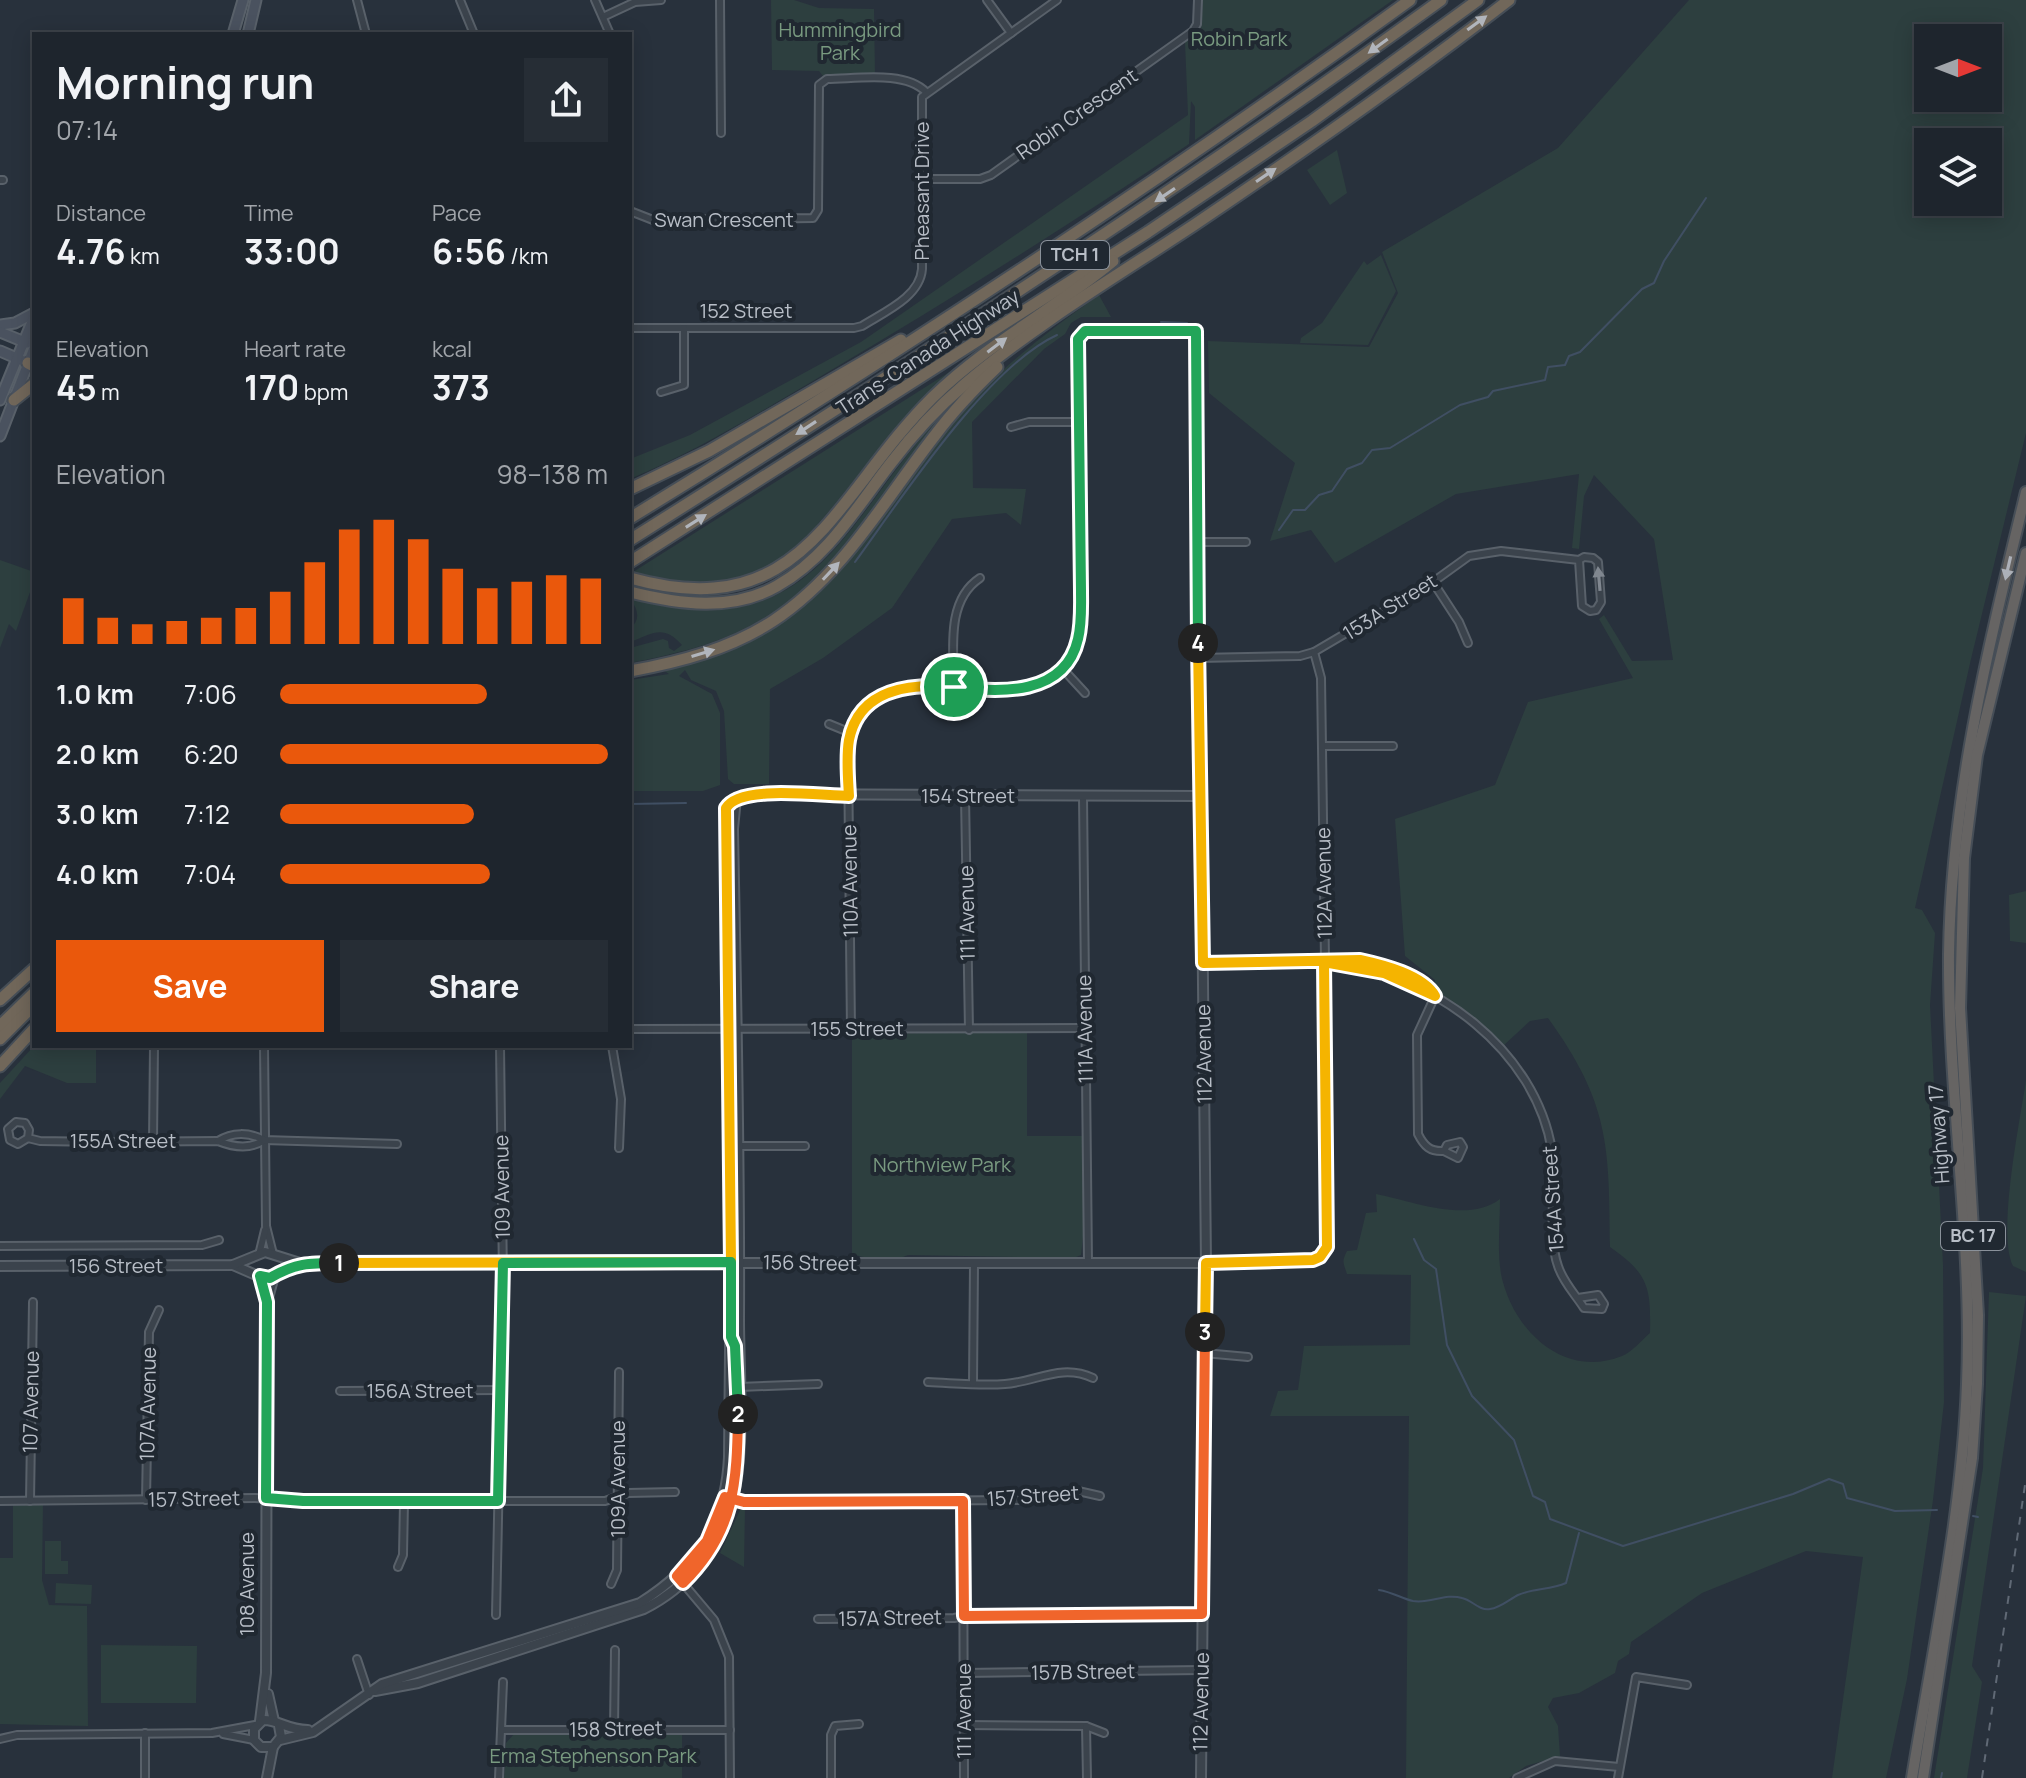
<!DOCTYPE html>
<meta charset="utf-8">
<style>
body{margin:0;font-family:Manrope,sans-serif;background:#262d35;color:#f1f3f6;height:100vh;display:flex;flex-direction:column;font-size:30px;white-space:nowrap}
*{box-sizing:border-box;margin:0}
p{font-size:26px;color:#a1a5aa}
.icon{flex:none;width:44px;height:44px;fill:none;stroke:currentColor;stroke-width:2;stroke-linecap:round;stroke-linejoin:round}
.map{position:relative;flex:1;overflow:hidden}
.panel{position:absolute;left:32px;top:32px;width:600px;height:1016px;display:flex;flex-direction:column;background:#1e252d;border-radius:0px;box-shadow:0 4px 20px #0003,0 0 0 2px #3c4249}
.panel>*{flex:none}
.needle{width:52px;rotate:90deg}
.fabs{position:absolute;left:1914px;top:24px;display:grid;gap:16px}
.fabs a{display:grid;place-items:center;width:88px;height:88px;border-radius:0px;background:#1e252d;box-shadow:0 4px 20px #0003,0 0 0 2px #3c4249;font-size:40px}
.pin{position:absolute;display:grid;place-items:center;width:68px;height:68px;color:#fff;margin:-34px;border:4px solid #fff;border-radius:50%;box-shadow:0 2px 8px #0007}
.km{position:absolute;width:40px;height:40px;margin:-20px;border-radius:50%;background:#222;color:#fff;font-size:22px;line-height:40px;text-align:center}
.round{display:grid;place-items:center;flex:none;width:84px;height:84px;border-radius:0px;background:#262d35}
.summary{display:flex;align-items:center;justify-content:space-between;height:136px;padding:0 24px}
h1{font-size:44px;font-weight:700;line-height:60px}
.stats{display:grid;grid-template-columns:repeat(3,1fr);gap:12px;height:136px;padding:8px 24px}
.stats div{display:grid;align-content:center}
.stats b{font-size:34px;font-weight:700}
.stats small{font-size:22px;font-weight:400}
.stats p{font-size:22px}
.chart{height:224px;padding:16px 24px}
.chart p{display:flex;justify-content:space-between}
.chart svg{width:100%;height:144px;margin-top:8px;stroke:#ea580c;stroke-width:6}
.cta{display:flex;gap:16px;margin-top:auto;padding:16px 24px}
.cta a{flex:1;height:92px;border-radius:0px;background:#ea580c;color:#fff;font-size:32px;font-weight:700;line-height:92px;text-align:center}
.cta a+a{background:#262d35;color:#f1f3f6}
ul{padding:0 24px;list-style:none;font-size:26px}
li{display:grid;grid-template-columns:128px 96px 1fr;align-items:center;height:60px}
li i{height:20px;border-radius:10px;background:#ea580c}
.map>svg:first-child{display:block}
.green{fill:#2d3f3f;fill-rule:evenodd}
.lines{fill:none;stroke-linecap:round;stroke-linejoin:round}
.stream{stroke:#404f63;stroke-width:2}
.minor-casing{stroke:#59616a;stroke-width:10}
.tertiary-casing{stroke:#59616a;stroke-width:12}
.secondary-casing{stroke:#59616a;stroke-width:13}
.trunk-casing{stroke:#464e57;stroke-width:14}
.motorway-casing{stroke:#464e57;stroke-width:15}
.minor{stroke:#3b434c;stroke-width:6}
.tertiary{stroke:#3b434c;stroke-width:8}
.secondary{stroke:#4a525f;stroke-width:9}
.trunk{stroke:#666463;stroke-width:10}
.motorway{stroke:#71675a;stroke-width:11}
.rail{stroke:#606975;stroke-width:2;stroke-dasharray:8 8;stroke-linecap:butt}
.oneway{fill:#b1b5bc}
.oneway2{fill:#acb0b8}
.oneway3{fill:#808790}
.split-1-casing{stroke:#fff;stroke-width:16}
.split-2-casing{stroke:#fff;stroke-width:16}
.split-3-casing{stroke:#fff;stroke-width:16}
.split-4-casing{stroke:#fff;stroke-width:16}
.split-5-casing{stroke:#fff;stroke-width:16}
.split-1{stroke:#f5b400;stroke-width:10}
.split-2{stroke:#22a559;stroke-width:10}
.split-3{stroke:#f0652b;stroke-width:10}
.split-4{stroke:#f5b400;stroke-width:10}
.split-5{stroke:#22a559;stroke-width:10}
.labels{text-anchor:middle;stroke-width:8;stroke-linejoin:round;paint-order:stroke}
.shield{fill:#202831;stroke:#8a919a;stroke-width:2}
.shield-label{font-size:18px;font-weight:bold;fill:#b8bec7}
.park-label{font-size:20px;fill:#799a80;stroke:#202831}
.street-label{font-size:20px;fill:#b8bec7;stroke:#202831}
</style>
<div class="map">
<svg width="2026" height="1778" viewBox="0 0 2026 1778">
<rect width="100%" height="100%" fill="#28313c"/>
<g class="green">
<polygon points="771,0 794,0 819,8 874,9 875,75 823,76 819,71 772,70"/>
<path d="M1203 0H1393L1195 140V107L1191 101 1189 144C1069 225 947 302 823 375 760 412 697 451 630 479V459L690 435 861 342 1188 115 1185 42 1201 28Z"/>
<path d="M1689 0H2026V433L1971 659 1915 908 1922 910 1935 933 1930 1005 1943 1265 1944 1402 1933 1500 1907 1679 1886 1778H1832L1863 1557 1806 1551 1702 1593 1631 1642 1629 1654 1618 1661 1615 1673 1579 1693 1553 1698 1548 1707 1558 1726 1560 1756 1526 1766 1509 1778H1406L1409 1416H1270L1278 1391 1298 1390 1304 1346 1410 1345 1411 1275 1347 1274C1344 1264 1341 1262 1347 1251L1357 1250 1366 1213 1377 1212 1376 1194C1412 1201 1468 1224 1500 1199 1500 1223 1497 1251 1501 1274 1512 1329 1563 1380 1622 1356 1632 1352 1642 1340 1650 1333 1651 1288 1649 1274 1610 1247 1609 1146 1610 1104 1548 1018L1530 1021 1504 1045 1434 988 1435 980 1405 956 1395 819 1495 785 1528 702 1633 678 1599 619 1604 615 1632 661 1673 660 1654 539 1594 475 1584 496 1579 549 1572 548 1579 474 1456 494 1335 563 1311 530 1270 541 1295 463 1209 393 1208 341 1369 347 1398 293 1382 252 1558 148ZM1988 38V98H1928V38ZM1988 142V202H1928V142Z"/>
<polygon points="1337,150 1347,193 1330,205 1307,170"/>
<polygon points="1381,255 1396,291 1368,345 1300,343 1301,338 1322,323 1364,261 1367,265"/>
<path d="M1099 295 1111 317H1081L1071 323 1065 334 1044 349 972 422 973 488 1026 489 1021 525 1006 513 952 519 892 608 823 658 770 689 769 784H734L728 779 724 711 716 691 691 680 685 670 679 676 712 694 720 713V785L703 791H630V680L669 674 663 670C835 632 855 537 957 417 998 369 1048 331 1099 295Z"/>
<path d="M962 364C956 377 908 415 894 432 811 526 780 614 633 572Z"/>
<path d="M946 410 948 412C887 488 836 582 748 627 711 646 670 655 630 663V648L663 639 668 641 669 648 674 651 682 645C663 624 654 633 630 642V628C641 620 638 609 630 599 820 648 839 522 946 410Z"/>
<polygon points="0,560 34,572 34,581 16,631 9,624 0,648"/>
<polygon points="2026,891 2026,943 2010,941 2009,895"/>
<path d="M1027 1030V1136H1083L1085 1220 1081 1255 1074 1258 908 1255C892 1263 867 1259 852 1254V1035Z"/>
<polygon points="34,1046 96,1046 96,1083 67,1083 25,1066 0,1099 0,1083"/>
<path d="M2026 1080V1272L2013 1266C1997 1231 2020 1122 2026 1080Z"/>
<polygon points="1989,1292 2026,1296 1972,1666 1982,1682 1967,1778 1934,1778 1983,1468"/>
<polygon points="13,1502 43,1502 42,1580 49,1605 87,1606 88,1726 0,1724 0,1558 13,1558"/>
<polygon points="742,1506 745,1506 744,1567 720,1553"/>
<polygon points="45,1541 61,1541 61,1561 68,1561 68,1574 45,1574"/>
<polygon points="56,1583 92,1585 91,1604 55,1603"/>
<polygon points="101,1645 197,1646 196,1703 101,1703"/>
<polygon points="514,1734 682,1734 682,1778 504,1778 506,1743"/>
</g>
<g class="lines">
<g class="stream">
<polyline points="1161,322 1187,323"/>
<polyline points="1082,324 1143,324"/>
<polyline points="1279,530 1293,510 1305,510 1319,495 1332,491 1347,469 1362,463 1372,450 1390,448 1460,405 1488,397 1493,391 1545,380 1548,367 1565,365 1569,356 1580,352 1642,289 1654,283 1664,261 1706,198"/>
<path d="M855 562C901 499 987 367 1057 335"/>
<polyline points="630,804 686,803"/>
<polyline points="1414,1239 1424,1260 1436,1269 1447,1345 1472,1396 1514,1440 1533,1496 1545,1502 1550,1519 1623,1546 1793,1494 1829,1479 1843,1484 1847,1498 1895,1511 1937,1510"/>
<polyline points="1973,1516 1978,1517"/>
<path d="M1379 1590C1392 1592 1403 1599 1413 1601 1430 1604 1445 1593 1462 1598 1472 1600 1479 1611 1490 1609 1500 1608 1510 1599 1518 1595 1534 1588 1550 1590 1566 1583L1579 1533"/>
<polyline points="1941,1778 1942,1773"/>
</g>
<g class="minor-casing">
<g id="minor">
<polyline points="357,0 366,34"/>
<polyline points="460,0 474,34"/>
<polyline points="595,0 610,34"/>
<polyline points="720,0 721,133"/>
<polyline points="987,0 1011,33"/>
<polyline points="605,16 635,2 661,0"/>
<polyline points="922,179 980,179 991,175 1193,31 1197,24 1198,0"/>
<polyline points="0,180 3,180"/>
<path d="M630 211 653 220 813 218 818 210 819 85 827 79C855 79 905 70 926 92"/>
<path d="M630 328H854L862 326C884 312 920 297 922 269V97L1057 0"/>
<polyline points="661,392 684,385 684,328"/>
<polyline points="1011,427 1029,422 1079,422"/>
<polyline points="1196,542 1246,542"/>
<polyline points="1433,582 1459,622 1468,643"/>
<polyline points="1198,658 1300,656 1314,652 1433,582 1469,556 1501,551 1579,560 1584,557 1593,558 1598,562 1601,602 1596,610 1590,611 1582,606 1579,560"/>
<polyline points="1062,668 1085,693"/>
<path d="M954 687C954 652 945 601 980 578"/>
<polyline points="829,724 851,733"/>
<polyline points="1323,746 1393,746"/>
<polyline points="965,796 969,1030"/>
<polyline points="1083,796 1088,1263"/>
<path d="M1337 961C1361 955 1423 974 1435 996"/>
<path d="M1203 963C1247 963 1293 958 1337 963 1434 975 1536 1050 1552 1151 1557 1184 1547 1236 1558 1266 1563 1282 1575 1294 1584 1308L1602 1309 1604 1304 1598 1295 1578 1298"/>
<path d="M1435 996 1417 1035 1418 1134C1424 1146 1430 1152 1444 1151L1458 1158 1463 1147 1460 1142 1447 1145 1444 1151"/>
<polyline points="630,1029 1085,1028"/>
<path d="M851 1030 848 752C849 734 855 720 867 707 925 648 1065 744 1081 626L1079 337 1085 331H1196"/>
<polyline points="264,1046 266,1226 273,1254"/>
<polyline points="612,1046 621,1099 619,1148"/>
<path d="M28 1138 29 1130 25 1123 16 1122 8 1129 10 1140 18 1144 28 1138 40 1141 102 1142 218 1141C233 1147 250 1150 264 1140"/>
<polyline points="153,1141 154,1046"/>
<path d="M218 1141C232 1132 249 1132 264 1140L397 1144"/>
<polyline points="730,1146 805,1146"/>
<polyline points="0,1246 202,1245 219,1240"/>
<polyline points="259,1255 265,1230"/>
<polyline points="1206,1263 1313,1260 1324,1253 1329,1242 1321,678 1314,652"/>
<polyline points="1204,1353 1248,1357"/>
<path d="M928 1382C953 1383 980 1386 1005 1384 1036 1382 1061 1363 1093 1378"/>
<polyline points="973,1383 974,1264"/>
<polyline points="739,1387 818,1384"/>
<polyline points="340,1391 501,1390"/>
<polyline points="728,1498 744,1502 1019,1500 1078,1491 1100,1496"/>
<polyline points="146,1500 149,1332 159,1310"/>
<polyline points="0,1501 255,1498 303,1501 605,1501 628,1493 675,1492"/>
<polyline points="30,1501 33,1302"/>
<polyline points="963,1501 964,1778"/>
<polyline points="398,1567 403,1555 404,1502"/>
<polyline points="677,1576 714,1620 729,1657 730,1778"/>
<polyline points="611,1584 617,1570 619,1372"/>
<polyline points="496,1615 503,1279 500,1046"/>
<polyline points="818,1619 954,1618 975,1614 1202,1614"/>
<polyline points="357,1659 369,1695"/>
<polyline points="964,1673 1202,1670"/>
<polyline points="964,1725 1086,1726 1104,1733"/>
<polyline points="1086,1726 1087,1778"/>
<polyline points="614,1729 615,1650"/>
<polyline points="501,1730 730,1730"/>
<polyline points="145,1733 145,1778"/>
<polyline points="223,1734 254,1740"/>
<polyline points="0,1739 17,1735 212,1733 255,1725"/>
<polyline points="499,1778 503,1682"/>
<polyline points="831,1778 831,1735 835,1726 859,1724"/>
<polyline points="1517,1778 1555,1761 1619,1767"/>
<polyline points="1618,1778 1636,1677 1687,1685"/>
</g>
</g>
<g class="tertiary-casing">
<g id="tertiary">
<polyline points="1196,331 1206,1263 1201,1778"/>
<polyline points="233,1265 265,1279 299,1264"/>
<polyline points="0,1266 233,1265 265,1252 300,1263 1206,1263"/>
<path d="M375 1691 418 1683 644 1609C686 1588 717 1551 731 1506 746 1458 739 1371 739 1319 740 1156 736 992 733 829L736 798"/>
<polyline points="268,1694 274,1721"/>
<polyline points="260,1721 266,1673 267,1302 274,1276"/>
<path d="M279 1726 281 1737 273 1747H261L254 1740V1729L263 1720C277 1719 287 1730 308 1730"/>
<path d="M280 1740 313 1732 382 1684 640 1603C696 1568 726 1524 729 1457L731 1244 725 817 729 803 750 794 1200 796"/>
<polyline points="267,1778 273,1747"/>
</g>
</g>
<g class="secondary-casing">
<g id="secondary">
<polyline points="233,34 243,0"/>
<polyline points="248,34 256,0"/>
<polyline points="0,325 15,323 34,313"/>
<polyline points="0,332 27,343"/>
<polyline points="0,351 21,360"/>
<polyline points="0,400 34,317"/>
<polyline points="0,436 34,348"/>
</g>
</g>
<g class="trunk-casing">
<g id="trunk">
<path d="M1912 1778C1933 1648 1962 1516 1967 1384 1973 1240 1948 1097 1949 954 1951 796 1989 644 2026 492"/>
<polyline points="1923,1778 1972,1458 1977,1384 1978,1315 1960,1008 1964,858 1977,755 2026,553"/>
</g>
</g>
<g class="motorway-casing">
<g id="motorway">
<polyline points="28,363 34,366"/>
<polyline points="14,400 34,384"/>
<polyline points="630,489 709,451 901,340"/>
<path d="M630 518C896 355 1157 184 1410 0"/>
<path d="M630 540C905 367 1178 191 1441 0"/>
<polyline points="630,562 1148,232 1312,121 1478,0"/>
<path d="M630 578C805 627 832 497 933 397 987 344 1055 309 1113 261"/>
<path d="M630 592C678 604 732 612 777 586 828 557 856 508 891 463 913 434 938 407 965 384 1036 324 1117 276 1194 225 1301 153 1407 79 1509 0"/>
<path d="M630 671C680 662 730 649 773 621 843 575 885 499 936 434 954 410 975 388 997 367"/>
<polyline points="0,1000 34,969"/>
<polyline points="0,1026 34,993"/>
<polyline points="0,1039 34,1005"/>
<polyline points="0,1066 34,1029"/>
</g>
</g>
<use href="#minor" class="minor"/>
<use href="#tertiary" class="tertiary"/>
<use href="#secondary" class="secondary"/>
<use href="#trunk" class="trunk"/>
<use href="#motorway" class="motorway"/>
<polyline class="rail" points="1982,1778 2026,1478"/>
</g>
<defs><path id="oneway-solid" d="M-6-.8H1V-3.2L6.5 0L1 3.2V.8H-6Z" transform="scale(2)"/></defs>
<g class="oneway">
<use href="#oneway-solid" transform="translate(1477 23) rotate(-36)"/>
<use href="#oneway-solid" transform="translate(1378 46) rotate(144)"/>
<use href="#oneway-solid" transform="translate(1266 175) rotate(-34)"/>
<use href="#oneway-solid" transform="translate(1165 195) rotate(146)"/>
<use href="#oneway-solid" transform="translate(997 345) rotate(-37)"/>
<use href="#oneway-solid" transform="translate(806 428) rotate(147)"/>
<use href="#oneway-solid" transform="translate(696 521) rotate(-32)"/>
<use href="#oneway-solid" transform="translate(831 571) rotate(-47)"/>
<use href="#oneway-solid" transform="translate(703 653) rotate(-17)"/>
</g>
<use class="oneway2" href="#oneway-solid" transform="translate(2008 568) rotate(103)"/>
<use class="oneway3" href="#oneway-solid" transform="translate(1599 579) rotate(-95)"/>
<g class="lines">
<g class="split-1-casing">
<path id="split-1" d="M339 1263 731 1262 726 808C740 784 822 796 849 796 848 778 846 757 849 740 859 688 912 683 954 687"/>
</g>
<g class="split-2-casing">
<path id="split-2" d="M339 1263C309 1263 295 1263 270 1278L260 1276 267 1302 266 1498 303 1501H498L503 1263 731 1262V1337L735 1346 738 1414"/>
</g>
<g class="split-3-casing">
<path id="split-3" d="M738 1414C737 1482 735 1532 683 1583L677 1576 707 1541 725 1497 744 1502 963 1501 964 1616 1202 1614 1205 1332"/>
</g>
<g class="split-4-casing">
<path id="split-4" d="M1198 643 1203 963 1360 960C1383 965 1423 975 1435 996L1384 973 1324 962 1327 1247 1320 1257 1313 1260 1206 1263 1205 1332"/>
</g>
<g class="split-5-casing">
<path id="split-5" d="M954 687C1000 693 1065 696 1078 639 1082 623 1081 606 1081 590L1078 339 1085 331H1196L1198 643"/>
</g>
<use href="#split-1" class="split-1"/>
<use href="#split-2" class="split-2"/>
<use href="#split-3" class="split-3"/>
<use href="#split-4" class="split-4"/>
<use href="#split-5" class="split-5"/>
</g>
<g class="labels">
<g class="shield">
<rect x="1041" y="241" width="68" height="28" rx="6"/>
<rect x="1941" y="1222" width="64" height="28" rx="6"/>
</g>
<g class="shield-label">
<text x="1075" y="261">TCH 1</text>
<text x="1973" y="1242">BC 17</text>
</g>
<g class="park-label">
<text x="840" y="37">Hummingbird<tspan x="840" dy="23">Park</tspan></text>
<text x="1239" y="46">Robin Park</text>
<text x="942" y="1172">Northview Park</text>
<text x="593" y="1763">Erma Stephenson Park</text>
</g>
<g class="street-label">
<text transform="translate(1077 114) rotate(-35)" y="7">Robin Crescent</text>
<text transform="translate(922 191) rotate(-90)" y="7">Pheasant Drive</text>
<text x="724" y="227">Swan Crescent</text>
<text x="746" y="318">152 Street</text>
<text transform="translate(928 352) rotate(-33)" y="7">Trans-Canada Highway</text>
<text transform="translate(1390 607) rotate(-32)" y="7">153A Street</text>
<text x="968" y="803">154 Street</text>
<text transform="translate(850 881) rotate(-91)" y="7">110A Avenue</text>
<text transform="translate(1324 883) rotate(-91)" y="7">112A Avenue</text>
<text transform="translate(967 913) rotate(-91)" y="7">111 Avenue</text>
<text x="857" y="1036">155 Street</text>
<text transform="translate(1085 1029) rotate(-91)" y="7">111A Avenue</text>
<text transform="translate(1204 1054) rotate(-91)" y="7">112 Avenue</text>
<text transform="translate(1939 1134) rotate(-94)" y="7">Highway 17</text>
<text x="123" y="1148">155A Street</text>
<text transform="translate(502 1187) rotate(-91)" y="7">109 Avenue</text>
<text transform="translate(1553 1199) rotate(-94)" y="7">154A Street</text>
<text transform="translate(810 1263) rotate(1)" y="7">156 Street</text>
<text x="116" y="1273">156 Street</text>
<text x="420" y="1398">156A Street</text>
<text transform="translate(31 1402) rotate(-89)" y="7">107 Avenue</text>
<text transform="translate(148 1404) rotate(-89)" y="7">107A Avenue</text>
<text transform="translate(618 1479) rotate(-90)" y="7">109A Avenue</text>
<text transform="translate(1033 1496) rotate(-4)" y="7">157 Street</text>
<text transform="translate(194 1499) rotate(-1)" y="7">157 Street</text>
<text transform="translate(247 1584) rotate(-90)" y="7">108 Avenue</text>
<text transform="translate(890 1618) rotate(-1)" y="7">157A Street</text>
<text transform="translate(1083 1672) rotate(-1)" y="7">157B Street</text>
<text transform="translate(1201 1702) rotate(-89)" y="7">112 Avenue</text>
<text transform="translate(964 1711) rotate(-90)" y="7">111 Avenue</text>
<text transform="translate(616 1729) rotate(-1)" y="7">158 Street</text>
</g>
</g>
</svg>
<div class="fabs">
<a><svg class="needle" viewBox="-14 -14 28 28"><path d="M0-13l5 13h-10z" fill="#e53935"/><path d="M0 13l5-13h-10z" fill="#a1a5aa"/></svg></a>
<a><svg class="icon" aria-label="layers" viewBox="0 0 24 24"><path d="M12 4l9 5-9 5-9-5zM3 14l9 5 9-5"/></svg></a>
</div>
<div class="pin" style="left:954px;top:687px;background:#1e9e55"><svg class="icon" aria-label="arrive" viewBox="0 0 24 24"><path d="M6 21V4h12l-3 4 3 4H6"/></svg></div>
<b class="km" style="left:339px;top:1263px">1</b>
<b class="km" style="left:738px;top:1414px">2</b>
<b class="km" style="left:1205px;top:1332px">3</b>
<b class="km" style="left:1198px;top:643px">4</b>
<section class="panel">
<div class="summary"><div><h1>Morning run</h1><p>07:14</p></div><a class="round"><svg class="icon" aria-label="share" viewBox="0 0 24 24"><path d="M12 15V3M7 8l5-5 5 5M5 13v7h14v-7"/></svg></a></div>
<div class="stats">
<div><p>Distance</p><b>4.76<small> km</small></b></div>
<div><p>Time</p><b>33:00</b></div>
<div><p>Pace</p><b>6:56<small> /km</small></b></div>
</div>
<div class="stats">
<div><p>Elevation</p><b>45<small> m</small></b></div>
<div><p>Heart rate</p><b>170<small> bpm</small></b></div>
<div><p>kcal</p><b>373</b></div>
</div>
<div class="chart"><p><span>Elevation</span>98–138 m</p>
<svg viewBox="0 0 160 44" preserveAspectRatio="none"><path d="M5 44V30M15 44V36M25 44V38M35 44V37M45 44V36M55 44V33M65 44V28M75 44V19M85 44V9M95 44V6M105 44V12M115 44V21M125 44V27M135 44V25M145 44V23M155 44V24"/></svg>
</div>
<ul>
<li><b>1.0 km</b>7:06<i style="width:63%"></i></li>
<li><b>2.0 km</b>6:20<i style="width:100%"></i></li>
<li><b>3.0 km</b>7:12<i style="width:59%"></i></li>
<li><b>4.0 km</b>7:04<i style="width:64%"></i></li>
</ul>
<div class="cta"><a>Save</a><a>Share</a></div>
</section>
</div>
